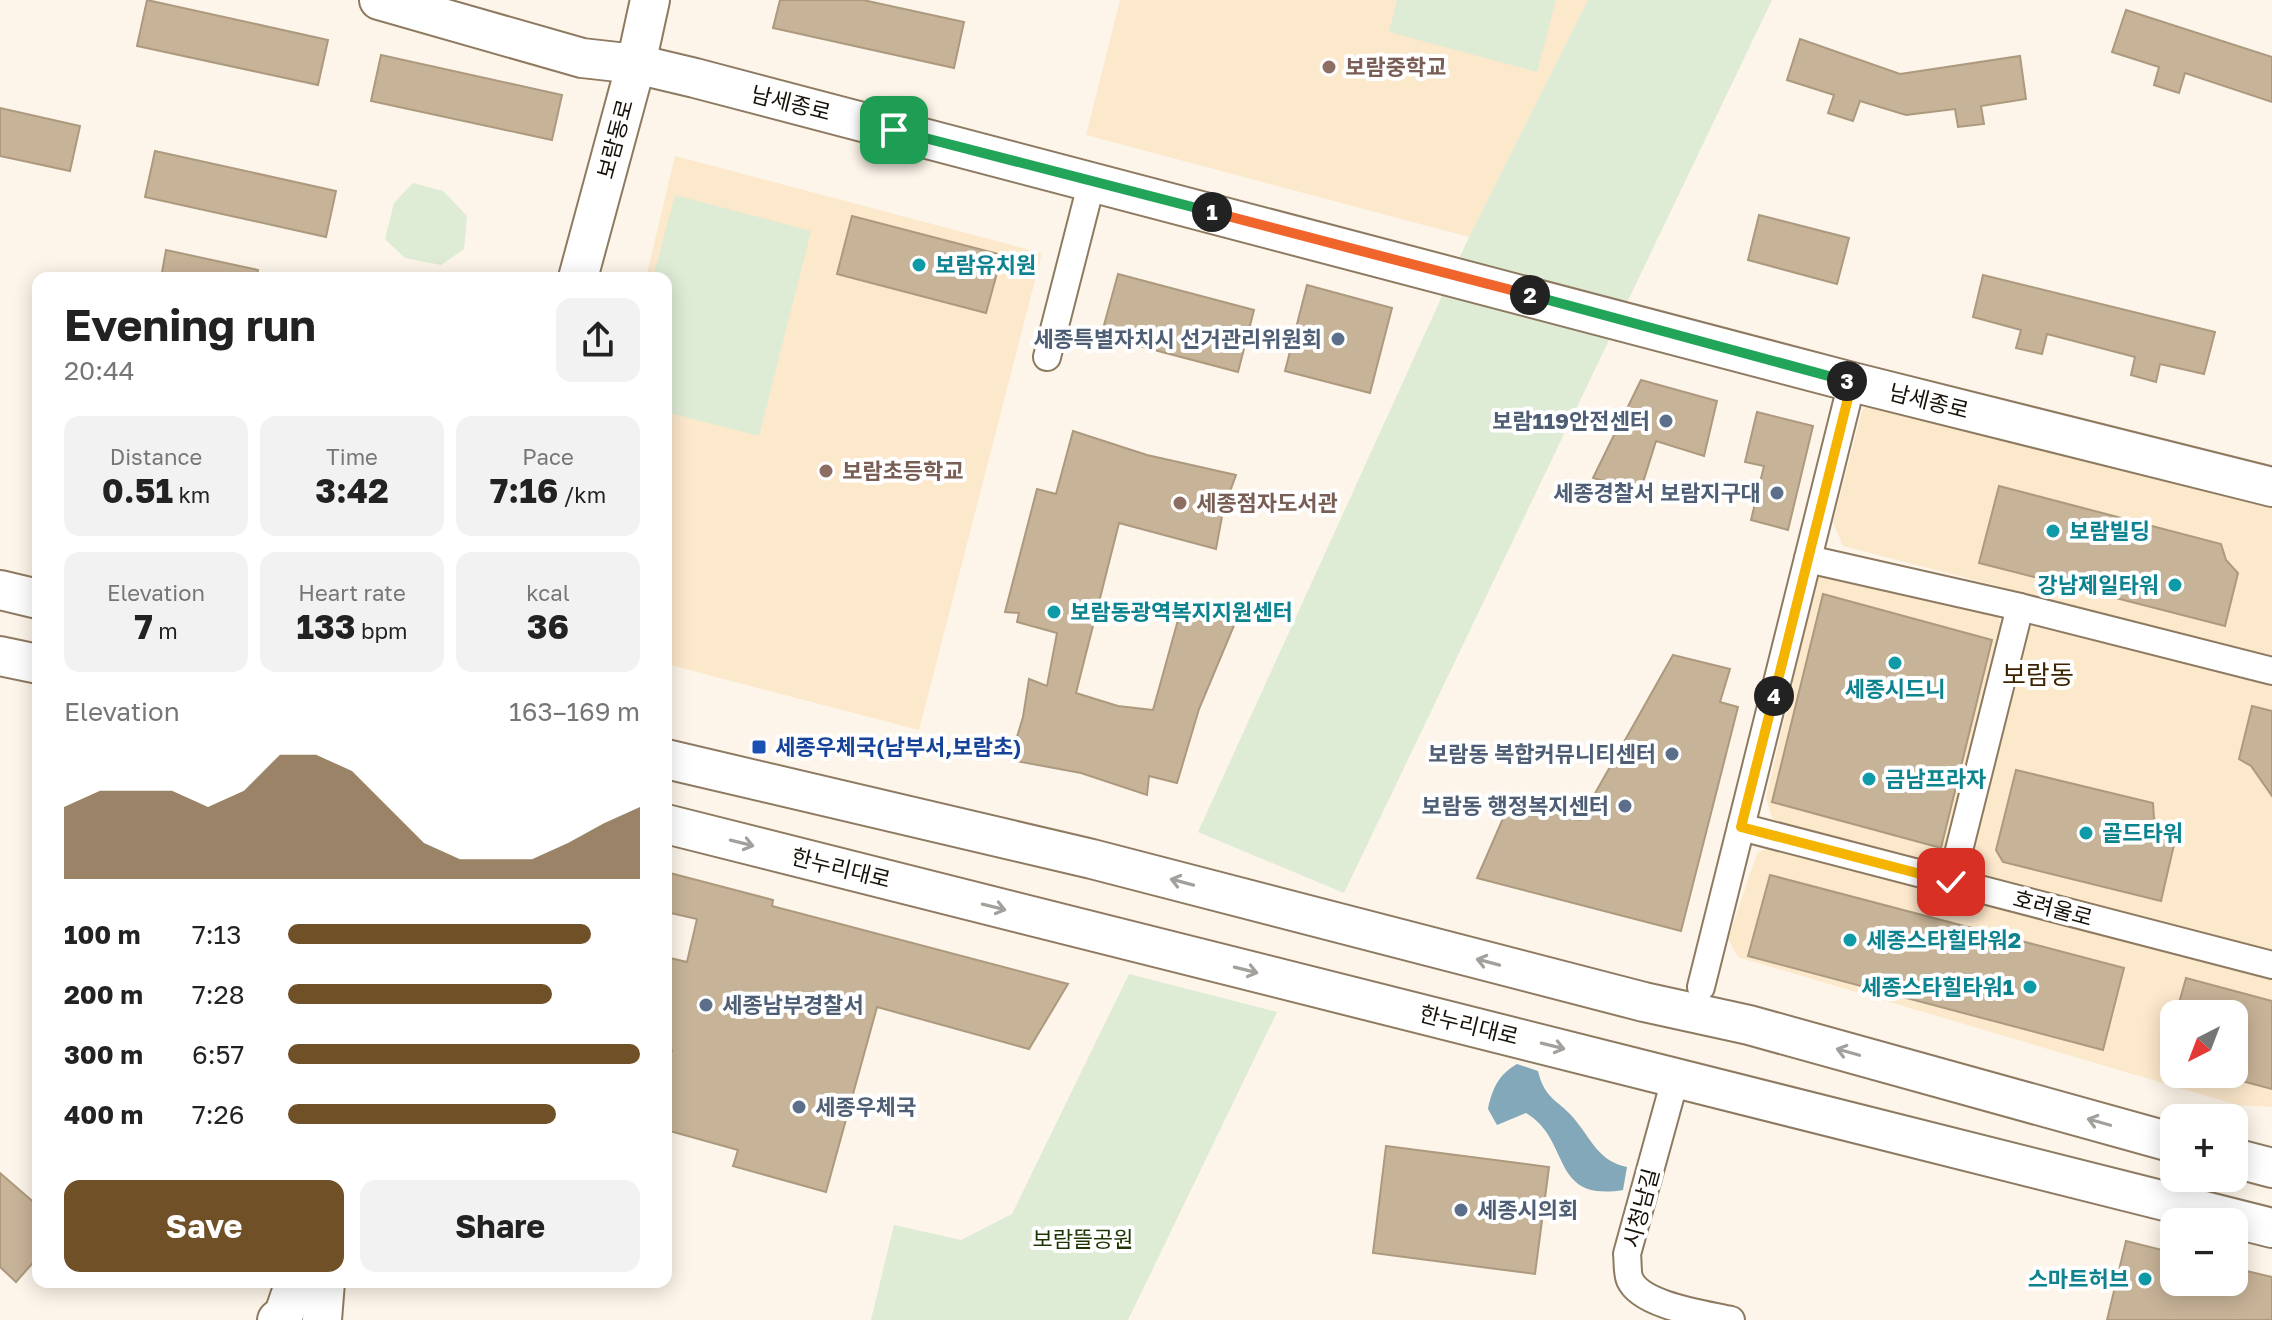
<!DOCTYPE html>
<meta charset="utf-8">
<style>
body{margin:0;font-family:"Golos Text","Noto Sans KR",sans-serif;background:#f2f2f2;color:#222;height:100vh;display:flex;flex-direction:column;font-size:30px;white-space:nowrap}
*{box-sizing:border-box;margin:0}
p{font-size:26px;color:#767676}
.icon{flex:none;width:44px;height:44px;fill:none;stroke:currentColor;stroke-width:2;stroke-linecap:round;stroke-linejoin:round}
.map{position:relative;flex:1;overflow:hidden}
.sheet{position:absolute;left:32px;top:272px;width:640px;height:1016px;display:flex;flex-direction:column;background:#fff;border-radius:16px;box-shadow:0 4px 20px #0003}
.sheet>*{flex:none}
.needle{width:52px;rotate:222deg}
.fabs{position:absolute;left:2160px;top:1000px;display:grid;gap:16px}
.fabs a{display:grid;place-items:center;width:88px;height:88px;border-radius:16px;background:#fff;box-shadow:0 4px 20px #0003;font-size:40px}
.pin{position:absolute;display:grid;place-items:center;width:68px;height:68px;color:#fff;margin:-34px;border-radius:16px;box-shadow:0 4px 12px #0006}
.km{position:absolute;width:40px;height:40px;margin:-20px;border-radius:50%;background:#222;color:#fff;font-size:22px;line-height:40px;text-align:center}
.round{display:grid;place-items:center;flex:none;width:84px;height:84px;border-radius:16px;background:#f2f2f2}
.head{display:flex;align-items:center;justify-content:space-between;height:136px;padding:0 32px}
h1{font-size:44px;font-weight:700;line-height:60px}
.figures{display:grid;grid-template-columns:repeat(3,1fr);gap:12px;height:136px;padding:8px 32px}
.figures div{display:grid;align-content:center;border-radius:16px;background:#f2f2f2;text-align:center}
.figures b{font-size:34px;font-weight:700}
.figures small{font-size:22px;font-weight:400}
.figures p{font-size:22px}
.chart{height:224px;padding:16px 32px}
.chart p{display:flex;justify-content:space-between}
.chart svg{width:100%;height:144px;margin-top:8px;fill:#705026;opacity:.7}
.primary-button{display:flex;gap:16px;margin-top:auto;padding:16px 32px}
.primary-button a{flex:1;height:92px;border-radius:16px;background:#705026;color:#fff;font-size:32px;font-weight:700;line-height:92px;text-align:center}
.primary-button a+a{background:#f2f2f2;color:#222}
ul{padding:0 32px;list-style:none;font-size:26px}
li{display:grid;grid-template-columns:128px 96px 1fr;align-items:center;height:60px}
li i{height:20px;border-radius:10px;background:#705026}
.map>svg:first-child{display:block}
.built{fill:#fce8cb;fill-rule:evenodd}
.green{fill:#deebd5}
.water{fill:#82a8b9}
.building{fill:#c7b397;stroke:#ac997e;stroke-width:2}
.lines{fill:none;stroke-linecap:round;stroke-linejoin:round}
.street-casing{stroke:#8d7a60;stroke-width:30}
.secondary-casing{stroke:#8d7a60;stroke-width:42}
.street{stroke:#fff;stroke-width:26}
.secondary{stroke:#fff;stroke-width:38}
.oneway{stroke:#a3a09c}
.split-1-casing{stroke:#fff;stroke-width:16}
.split-2-casing{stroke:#fff;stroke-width:16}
.split-3-casing{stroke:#fff;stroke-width:16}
.split-4-casing{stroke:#fff;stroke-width:16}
.split-5-casing{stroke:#fff;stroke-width:16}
.split-1{stroke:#22a559;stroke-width:10}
.split-2{stroke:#f0652b;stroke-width:10}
.split-3{stroke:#22a559;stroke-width:10}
.split-4{stroke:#f5b400;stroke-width:10}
.split-5{stroke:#f5b400;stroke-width:10}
.education-dot{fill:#8d6e63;stroke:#fff;stroke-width:3}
.culture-dot{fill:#0f9aa8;stroke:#fff;stroke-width:3}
.service-dot{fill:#5c6f8a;stroke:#fff;stroke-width:3}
.transit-dot{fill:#1a4fb4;stroke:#fff;stroke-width:3}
.labels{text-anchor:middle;stroke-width:8;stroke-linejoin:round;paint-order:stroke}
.education-label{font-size:22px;font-weight:bold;fill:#785e54;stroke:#fff;text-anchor:start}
.street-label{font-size:22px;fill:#181107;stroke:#fff}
.culture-label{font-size:22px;font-weight:bold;fill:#0d838f;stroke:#fff;text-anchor:start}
.service-label{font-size:22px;font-weight:bold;fill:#4e5e75;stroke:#fff;text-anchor:end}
.transit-label{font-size:22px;font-weight:bold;fill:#164399;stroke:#fff;text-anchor:start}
.park-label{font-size:22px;fill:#1d3503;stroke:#fff}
.quarter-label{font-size:26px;fill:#3c2401;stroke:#fff}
</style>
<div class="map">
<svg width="2272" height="1320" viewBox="0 0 2272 1320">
<rect width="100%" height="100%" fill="#fdf5e9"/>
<g class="built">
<polygon points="1120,0 1588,0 1469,237 1086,135"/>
<polygon points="675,156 1042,253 919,730 666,664 666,278 646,278"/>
<polygon points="1868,405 2272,500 2272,657 1843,546 1833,522 1862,411"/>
<polygon points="1822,574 1989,607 1998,616 2004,634 1948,851 1925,860 1773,820 1766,798 1817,579"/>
<polygon points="2038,624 2272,686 2272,956 1974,876 1968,854 2024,630"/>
<path d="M1771 847 2272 979V1107L2237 1105 1738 957 1728 939 1757 853ZM2174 1014H2234V1074H2174Z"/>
</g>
<g class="green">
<polygon points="1397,0 1556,0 1537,72 1389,32"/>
<polygon points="1588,0 1772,0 1344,893 1198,832 1469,237"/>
<polygon points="413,183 443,191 467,216 464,249 441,265 405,258 385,239 394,203"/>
<polygon points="675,195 811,231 759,436 666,412 666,278 653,278"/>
<polygon points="1129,974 1277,1012 1128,1320 871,1320 894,1225 961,1240 1012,1214"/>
</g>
<path class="water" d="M1517 1064 1538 1071C1545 1101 1560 1100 1576 1121 1593 1142 1599 1161 1627 1167L1623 1190C1549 1202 1572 1140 1526 1113L1497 1125 1488 1109C1492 1089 1499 1074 1517 1064Z"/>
<g class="building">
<polygon points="147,0 328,40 318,85 137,46"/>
<polygon points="780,0 863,0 964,22 954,68 773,28"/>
<polygon points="2126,10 2272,57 2272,102 2185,73 2179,93 2154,85 2159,67 2112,52"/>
<polygon points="1800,39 1900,74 2020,56 2026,99 1981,106 1984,124 1958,127 1955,109 1906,115 1860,101 1853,121 1828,113 1834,95 1787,80"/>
<polygon points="381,55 562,95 552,140 371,101"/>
<polygon points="0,108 80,126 70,171 0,156"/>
<polygon points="155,151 336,191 326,237 145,197"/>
<polygon points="1759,215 1849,238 1837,284 1748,260"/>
<polygon points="852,216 1002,255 986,313 837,274"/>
<polygon points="166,250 258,270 257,278 161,278"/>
<polygon points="1118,274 1254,310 1238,372 1101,336"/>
<polygon points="1983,275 2215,332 2204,374 2160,364 2156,382 2131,375 2135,357 2047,334 2042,354 2016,348 2021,330 1973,317"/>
<polygon points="1307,285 1392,308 1370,393 1285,371"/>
<polygon points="1641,380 1717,401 1704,456 1656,441 1640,492 1593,478"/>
<polygon points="1757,412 1813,426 1788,530 1751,520 1764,466 1745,462"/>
<polygon points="1073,431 1147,455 1236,475 1223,511 1216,549 1119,523 1076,693 1118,706 1153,710 1183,602 1238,616 1199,709 1177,783 1149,776 1147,795 1081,773 1010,760 1023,717 1029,679 1047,686 1057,633 1017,622 1019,613 1005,612 1037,489 1056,494"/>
<polygon points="1999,486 2221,544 2226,560 2238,573 2225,626 1979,563"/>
<polygon points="1823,594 1992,640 1941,848 1772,802"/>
<polygon points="1673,655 1730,669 1720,702 1738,707 1681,931 1477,878 1511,800 1580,820"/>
<polygon points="2252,706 2272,711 2272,796 2251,766 2239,759"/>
<polygon points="2016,770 2153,803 2154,818 2165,831 2176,836 2161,901 2003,862 1996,850"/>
<polygon points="666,872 773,900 772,906 1068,984 1029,1049 877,1007 826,1192 733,1166 738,1150 666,1130 666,1074 672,1050 666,1048 666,957 687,962 697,919 666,912"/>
<polygon points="1770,875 2124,968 2103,1050 1748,956"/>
<polygon points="2186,978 2272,1001 2272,1089 2234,1079 2234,1014 2176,1014"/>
<polygon points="1386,1146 1549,1167 1535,1274 1373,1253"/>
<polygon points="0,1173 38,1206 38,1257 16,1282 0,1267"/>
<polygon points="2126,1241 2174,1253 2174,1282 2234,1282 2234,1268 2272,1277 2272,1320 2107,1320"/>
</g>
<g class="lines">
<g class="street-casing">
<g id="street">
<polyline points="1047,357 1092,181"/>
<polyline points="1808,559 2020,607 2272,671"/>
<polyline points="1741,827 2272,965"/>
<polyline points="1951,882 2020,607"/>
<polyline points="1701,987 1852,382"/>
<path d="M1676 1076 1627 1254C1628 1262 1627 1274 1630 1280 1642 1306 1705 1314 1731 1320"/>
</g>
</g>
<g class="secondary-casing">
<g id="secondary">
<polyline points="379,0 582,58 636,64 695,78 1852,382 2272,487"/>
<polyline points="578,278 636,64 650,0"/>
<polyline points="0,590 38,599"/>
<polyline points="0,656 38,664"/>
<polyline points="666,759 1092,859 1644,1002 1749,1025 2174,1143"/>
<polyline points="666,824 2272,1228"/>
<polyline points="2234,1158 2272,1168"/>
<polyline points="277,1320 284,1314 295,1282"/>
<polyline points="322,1320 325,1282"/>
</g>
</g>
<use href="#street" class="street"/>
<use href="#secondary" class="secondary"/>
</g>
<defs><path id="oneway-shaft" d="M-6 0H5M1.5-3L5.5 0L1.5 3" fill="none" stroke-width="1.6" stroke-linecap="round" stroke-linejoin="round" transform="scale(2)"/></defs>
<g class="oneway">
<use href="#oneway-shaft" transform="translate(742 843) rotate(14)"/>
<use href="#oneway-shaft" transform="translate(1182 882) rotate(-165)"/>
<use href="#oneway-shaft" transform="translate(994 907) rotate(14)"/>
<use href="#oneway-shaft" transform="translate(1488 962) rotate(-165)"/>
<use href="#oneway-shaft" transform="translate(1246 970) rotate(14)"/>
<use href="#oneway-shaft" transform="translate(1553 1046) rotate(14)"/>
<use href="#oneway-shaft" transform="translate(1848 1052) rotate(-164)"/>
<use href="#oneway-shaft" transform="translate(2099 1122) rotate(-164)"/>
</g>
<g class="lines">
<g class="split-1-casing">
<polyline id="split-1" points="894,130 1212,212"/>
</g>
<g class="split-2-casing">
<polyline id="split-2" points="1212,212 1530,295"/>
</g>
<g class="split-3-casing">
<polyline id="split-3" points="1530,295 1847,381"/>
</g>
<g class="split-4-casing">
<polyline id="split-4" points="1774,696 1852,382 1847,381"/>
</g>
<g class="split-5-casing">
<polyline id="split-5" points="1774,696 1741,827 1951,882"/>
</g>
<use href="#split-1" class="split-1"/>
<use href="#split-2" class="split-2"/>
<use href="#split-3" class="split-3"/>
<use href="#split-4" class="split-4"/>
<use href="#split-5" class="split-5"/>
</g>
<g class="education-dot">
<circle cx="1329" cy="67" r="8"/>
<circle cx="826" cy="471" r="8"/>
<circle cx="1180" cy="503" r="8"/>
</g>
<g class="culture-dot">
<circle cx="919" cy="265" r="8"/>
<circle cx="2053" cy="531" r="8"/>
<circle cx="2175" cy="585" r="8"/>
<circle cx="1054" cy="612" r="8"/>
<circle cx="1895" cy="663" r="8"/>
<circle cx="1869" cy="779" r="8"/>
<circle cx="2086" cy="833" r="8"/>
<circle cx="1850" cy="940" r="8"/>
<circle cx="2030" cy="987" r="8"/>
<circle cx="2145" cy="1279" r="8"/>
</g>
<g class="service-dot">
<circle cx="1338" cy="339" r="8"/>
<circle cx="1666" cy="421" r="8"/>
<circle cx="1777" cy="493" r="8"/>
<circle cx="1672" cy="754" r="8"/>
<circle cx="1625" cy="806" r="8"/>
<circle cx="706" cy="1005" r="8"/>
<circle cx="799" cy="1107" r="8"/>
<circle cx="1461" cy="1210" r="8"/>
</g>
<rect class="transit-dot" x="751" y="739" width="16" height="16" rx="4"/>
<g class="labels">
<g class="education-label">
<text x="1345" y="75">보람중학교</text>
<text x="842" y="479">보람초등학교</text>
<text x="1196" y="511">세종점자도서관</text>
</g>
<g class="street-label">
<text transform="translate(791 103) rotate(14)" y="8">남세종로</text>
<text transform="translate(615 139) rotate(-75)" y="8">보람동로</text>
<text transform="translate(1929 401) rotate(14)" y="8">남세종로</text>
<text transform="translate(841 868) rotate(14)" y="8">한누리대로</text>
<text transform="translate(2053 908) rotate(15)" y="8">호려울로</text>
<text transform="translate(1469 1025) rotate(14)" y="8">한누리대로</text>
<text transform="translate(1641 1208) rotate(-75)" y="8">시청남길</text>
</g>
<g class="culture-label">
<text x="935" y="273">보람유치원</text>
<text x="2069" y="539">보람빌딩</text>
<text x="2159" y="593" text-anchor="end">강남제일타워</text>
<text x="1070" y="620">보람동광역복지지원센터</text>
<text x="1895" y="697" text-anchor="middle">세종시드니</text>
<text x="1885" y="787">금남프라자</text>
<text x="2102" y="841">골드타워</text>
<text x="1866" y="948">세종스타힐타워2</text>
<text x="2014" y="995" text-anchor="end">세종스타힐타워1</text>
<text x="2129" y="1287" text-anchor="end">스마트허브</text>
</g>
<g class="service-label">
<text x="1322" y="347">세종특별자치시 선거관리위원회</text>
<text x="1650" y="429">보람119안전센터</text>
<text x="1761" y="501">세종경찰서 보람지구대</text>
<text x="1656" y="762">보람동 복합커뮤니티센터</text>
<text x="1609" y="814">보람동 행정복지센터</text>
<text x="722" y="1013" text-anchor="start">세종남부경찰서</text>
<text x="815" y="1115" text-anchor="start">세종우체국</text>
<text x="1477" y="1218" text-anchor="start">세종시의회</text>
</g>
<g class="transit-label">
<text x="775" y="755">세종우체국(남부서,보람초)</text>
</g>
<g class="park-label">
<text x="1083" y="1247">보람뜰공원</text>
</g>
<g class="quarter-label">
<text x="2038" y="684">보람동</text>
</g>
</g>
</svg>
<div class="fabs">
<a><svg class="needle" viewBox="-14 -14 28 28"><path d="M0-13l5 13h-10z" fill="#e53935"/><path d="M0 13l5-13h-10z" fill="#767676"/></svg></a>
<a>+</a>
<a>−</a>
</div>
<div class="pin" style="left:894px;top:130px;background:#1e9e55"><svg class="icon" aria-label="arrive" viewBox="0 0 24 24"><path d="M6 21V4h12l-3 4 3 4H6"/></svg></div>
<div class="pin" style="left:1951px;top:882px;background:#d93025"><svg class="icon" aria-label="check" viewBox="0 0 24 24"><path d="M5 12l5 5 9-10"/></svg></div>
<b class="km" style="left:1212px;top:212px">1</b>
<b class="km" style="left:1530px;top:295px">2</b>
<b class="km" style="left:1847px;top:381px">3</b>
<b class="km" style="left:1774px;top:696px">4</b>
<section class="sheet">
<div class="head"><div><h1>Evening run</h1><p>20:44</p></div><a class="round"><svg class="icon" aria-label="share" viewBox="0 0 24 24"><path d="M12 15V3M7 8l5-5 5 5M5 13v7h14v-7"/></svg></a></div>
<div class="figures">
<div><p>Distance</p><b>0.51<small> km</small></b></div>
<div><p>Time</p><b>3:42</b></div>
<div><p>Pace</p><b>7:16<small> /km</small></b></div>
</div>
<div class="figures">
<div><p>Elevation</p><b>7<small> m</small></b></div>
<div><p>Heart rate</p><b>133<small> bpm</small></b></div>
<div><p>kcal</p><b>36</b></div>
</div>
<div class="chart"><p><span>Elevation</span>163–169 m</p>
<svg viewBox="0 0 160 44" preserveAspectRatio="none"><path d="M0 44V22L10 17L20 17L30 17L40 22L50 17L60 6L70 6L80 11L90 22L100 33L110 38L120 38L130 38L140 33L150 27L160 22V44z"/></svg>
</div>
<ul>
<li><b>100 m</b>7:13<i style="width:86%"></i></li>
<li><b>200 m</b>7:28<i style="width:75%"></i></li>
<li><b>300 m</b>6:57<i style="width:100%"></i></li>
<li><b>400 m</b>7:26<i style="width:76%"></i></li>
</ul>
<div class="primary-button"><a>Save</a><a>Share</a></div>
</section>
</div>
